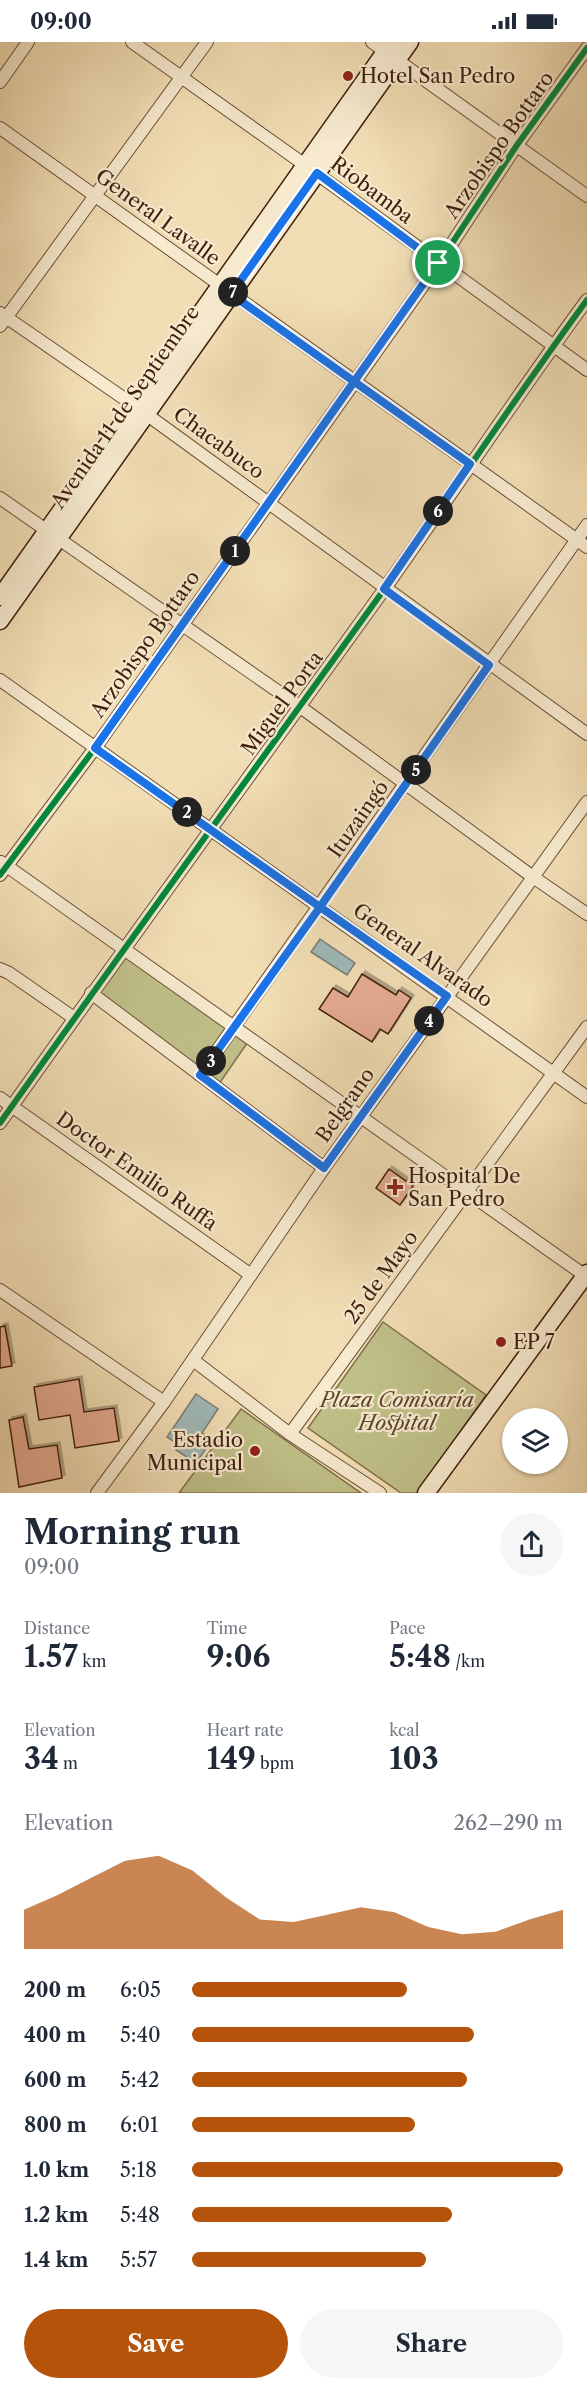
<!DOCTYPE html>
<meta charset="utf-8">
<style>
body{margin:0;font-family:"Libre Caslon Text",serif;background:#f6f6f7;color:#1f2937;height:100vh;display:flex;flex-direction:column;font-size:22px;white-space:nowrap}
*{box-sizing:border-box;margin:0}
p{font-size:20px;color:#747a83}
.icon{flex:none;width:33px;height:33px;fill:none;stroke:currentColor;stroke-width:2;stroke-linecap:round;stroke-linejoin:round}
.map{position:relative;height:1451px;overflow:hidden}
.panel{display:flex;flex-direction:column;background:#fff;flex:1}
.panel>*{flex:none}
.controls{position:absolute;left:502px;top:1366px;display:grid;gap:12px}
.controls a{display:grid;place-items:center;width:66px;height:66px;border-radius:50%;background:#fff;box-shadow:0 2px 4px #0004;font-size:30px}
.pin{position:absolute;display:grid;place-items:center;width:51px;height:51px;color:#fff;margin:-26px;border:3px solid #fff;border-radius:50%;box-shadow:0 2px 6px #0007}
.km{position:absolute;width:30px;height:30px;margin:-15px;border-radius:50%;background:#222;color:#fff;font-size:16px;line-height:30px;text-align:center}
.round{display:grid;place-items:center;flex:none;width:63px;height:63px;border-radius:32px;background:#f6f6f7}
.headline{display:flex;align-items:center;justify-content:space-between;height:102px;padding:0 24px}
h1{font-size:33px;font-weight:700;line-height:45px}
.stats{display:grid;grid-template-columns:repeat(3,1fr);gap:9px;height:102px;padding:6px 24px}
.stats div{display:grid;align-content:center}
.stats b{font-size:30px;font-weight:700}
.stats small{font-size:16px;font-weight:400}
.stats p{font-size:16px}
.chart{height:168px;padding:12px 24px}
.chart p{display:flex;justify-content:space-between}
.chart svg{width:100%;height:108px;margin-top:6px;fill:#b45309;opacity:.7}
.primary-button{display:flex;gap:12px;margin-top:auto;padding:12px 24px}
.primary-button a{flex:1;height:69px;border-radius:36px;background:#b45309;color:#fff;font-size:24px;font-weight:700;line-height:69px;text-align:center}
.primary-button a+a{background:#f6f6f7;color:#1f2937}
ul{padding:0 24px;list-style:none;font-size:20px}
li{display:grid;grid-template-columns:96px 72px 1fr;align-items:center;height:45px}
li i{height:15px;border-radius:8px;background:#b45309}
.status{display:flex;justify-content:space-between;align-items:center;height:42px;padding:0 30px;background:#fff;direction:ltr}
.status svg{height:16px;fill:currentColor}
.map>svg:first-child{display:block}
.green{fill:#c0c089;stroke:#80704a;stroke-width:1.5}
.water{fill:#9fb9b8;stroke:#797b73;stroke-width:1.5}
.building{fill:#e7ad93;stroke:#3f1f0c;stroke-width:1.5;filter:url(#shadow)}
.lines{fill:none;stroke-linecap:round;stroke-linejoin:round}
.street-casing{stroke:#6c4f36;stroke-width:14}
.secondary-casing{stroke:#3f1f0c;stroke-width:19}
.street{stroke:#f7eacf;stroke-width:12}
.secondary{stroke:#f7eacf;stroke-width:16}
.cycleway-casing{stroke:#f7eacf;stroke-width:10}
.cycleway{stroke:#00873e;stroke-width:6}
.route-casing{stroke:#fff;stroke-width:12}
.route{stroke:#1a73e8;stroke-width:8}
.poi-dot{fill:#8f2418;stroke:#f7eacf;stroke-width:2}
.labels{text-anchor:middle;stroke-width:4.5;stroke-linejoin:round;paint-order:stroke}
.poi-label{font-size:20px;fill:#3f1f0c;stroke:#f7eacf;text-anchor:start}
.street-label{font-size:20px;fill:#3f1f0c;stroke:#f7eacf}
.park-label{font-size:20px;font-style:italic;fill:#5f472b;stroke:#f7eacf}
</style>
<div class="status"><b>09:00</b><svg viewBox="0 0 49 12"><path d="M0 12V9h3v3zM5 12V6h3v6zM10 12V3h3v9zM15 12V0h3v12zM26 1h20v11H26zM47 4h2v5h-2z"/></svg></div>
<div class="map">
<svg width="587" height="1451" viewBox="0 0 587 1451">
<defs>
<filter id="shadow"><feDropShadow dx="3" dy="-3" stdDeviation="0" flood-color="#0004"/></filter>
</defs>
<rect width="100%" height="100%" fill="#f2deb5"/>
<filter id="stains"><feTurbulence type="fractalNoise" baseFrequency=".00333" numOctaves="4"/><feColorMatrix values="0 0 0 0 .2 0 0 0 0 .09 0 0 0 0 .02 0 0 0 .5 -.17"/></filter>
<radialGradient id="worn" r=".72"><stop offset=".6" stop-color="#630" stop-opacity="0"/><stop offset="1" stop-color="#630" stop-opacity=".3"/></radialGradient>
<g class="green">
<polygon points="120,911 248,1000 219,1042 95,952"/>
<polygon points="383,1280 486,1353 417,1451 401,1451 308,1386"/>
<polygon points="241,1367 361,1451 179,1451"/>
</g>
<g class="water">
<polygon points="320,897 355,921 347,933 311,910"/>
<polygon points="196,1352 218,1367 202,1391 212,1398 196,1421 176,1408 179,1403 167,1395"/>
</g>
<g class="building">
<polygon points="362,932 396,953 399,948 411,956 388,992 380,987 372,1000 319,967 333,946 348,955"/>
<polygon points="389,1127 413,1144 400,1163 376,1146"/>
<polygon points="5,1284 12,1324 0,1326 0,1285"/>
<polygon points="79,1337 84,1370 114,1366 119,1399 75,1406 70,1373 39,1378 34,1345"/>
<polygon points="23,1375 29,1407 57,1403 62,1436 19,1445 9,1378"/>
</g>
<g class="lines">
<g class="street-casing">
<g id="street">
<polyline points="132,0 305,123 587,328"/>
<polyline points="372,0 587,154"/>
<polyline points="0,40 28,0"/>
<polyline points="0,86 587,505"/>
<polyline points="0,271 135,364 587,692"/>
<polyline points="0,284 207,0"/>
<polyline points="0,456 299,664 533,835 587,872"/>
<polyline points="0,638 587,1055"/>
<polyline points="1,820 587,1235"/>
<polyline points="0,833 95,706 439,221 517,103 587,6"/>
<polyline points="0,927 9,931 74,976"/>
<polyline points="91,951 324,1126"/>
<polyline points="200,1033 587,483"/>
<polyline points="0,1056 251,1233"/>
<path d="M0 1081C126 903 255 727 383 549 452 452 517 353 587 258"/>
<polyline points="0,1248 164,1360"/>
<polyline points="193,1318 290,1392 380,1451"/>
<polyline points="290,1392 587,985"/>
<polyline points="97,1451 164,1360 324,1126 587,760"/>
</g>
</g>
<g class="secondary-casing">
<g id="secondary">
<polyline points="0,555 392,0"/>
<polyline points="0,579 410,0"/>
<polyline points="426,1451 587,1231"/>
</g>
</g>
<use href="#street" class="street"/>
<use href="#secondary" class="secondary"/>
<g class="cycleway-casing">
<g id="cycleway">
<polyline points="0,833 95,706 439,221 517,103 587,6"/>
<path d="M0 1081C126 903 255 727 383 549 452 452 517 353 587 258"/>
</g>
</g>
<use href="#cycleway" class="cycleway"/>
</g>
<g class="lines">
<g class="route-casing">
<path id="route" d="M438 221C324 383 209 544 95 706L320 865 200 1033 324 1126 447 954 320 865 489 623 384 547 470 422 231 252 317 131 438 221"/>
</g>
<use href="#route" class="route"/>
</g>
<g class="poi-dot">
<circle cx="348" cy="34" r="6"/>
<path d="M392 1136h6v6h6v6h-6v6h-6v-6h-6v-6h6z"/>
<circle cx="501" cy="1300" r="6"/>
<circle cx="255" cy="1409" r="6"/>
</g>
<g class="labels">
<g class="poi-label">
<text x="360" y="41">Hotel San Pedro</text>
<text x="408" y="1141">Hospital De<tspan x="408" dy="23">San Pedro</tspan></text>
<text x="513" y="1307">EP 7</text>
<text x="243" y="1405" text-anchor="end">Estadio<tspan x="243" dy="23">Municipal</tspan></text>
</g>
<g class="street-label">
<text transform="translate(499 103) rotate(-55)" y="7">Arzobispo Bottaro</text>
<text transform="translate(372 148) rotate(37)" y="7">Riobamba</text>
<text transform="translate(158 175) rotate(36)" y="7">General Lavalle</text>
<text transform="translate(125 365) rotate(-55)" y="7">Avenida 11 de Septiembre</text>
<text transform="translate(219 401) rotate(36)" y="7">Chacabuco</text>
<text transform="translate(145 602) rotate(-55)" y="7">Arzobispo Bottaro</text>
<text transform="translate(282 661) rotate(-54)" y="7">Miguel Porta</text>
<text transform="translate(358 777) rotate(-55)" y="7">Ituzaingó</text>
<text transform="translate(423 913) rotate(35)" y="7">General Alvarado</text>
<text transform="translate(345 1063) rotate(-55)" y="7">Belgrano</text>
<text transform="translate(137 1129) rotate(35)" y="7">Doctor Emilio Ruffa</text>
<text transform="translate(381 1235) rotate(-54)" y="7">25 de Mayo</text>
</g>
<g class="park-label">
<text x="397" y="1365">Plaza Comisaría<tspan x="397" dy="23">Hospital</tspan></text>
</g>
</g>
<rect width="100%" height="100%" filter="url(#stains)"/>
<rect width="100%" height="100%" fill="url(#worn)"/>
</svg>
<div class="controls">
<a><svg class="icon" aria-label="layers" viewBox="0 0 24 24"><path d="M12 4l9 5-9 5-9-5zM3 14l9 5 9-5"/></svg></a>
</div>
<div class="pin" style="left:438px;top:221px;background:#1e9e55"><svg class="icon" aria-label="arrive" viewBox="0 0 24 24"><path d="M6 21V4h12l-3 4 3 4H6"/></svg></div>
<b class="km" style="left:235px;top:509px">1</b>
<b class="km" style="left:187px;top:770px">2</b>
<b class="km" style="left:211px;top:1019px">3</b>
<b class="km" style="left:429px;top:979px">4</b>
<b class="km" style="left:416px;top:728px">5</b>
<b class="km" style="left:438px;top:469px">6</b>
<b class="km" style="left:233px;top:250px">7</b>
</div>
<section class="panel">
<div class="headline"><div><h1>Morning run</h1><p>09:00</p></div><a class="round"><svg class="icon" aria-label="share" viewBox="0 0 24 24"><path d="M12 15V3M7 8l5-5 5 5M5 13v7h14v-7"/></svg></a></div>
<div class="stats">
<div><p>Distance</p><b>1.57<small> km</small></b></div>
<div><p>Time</p><b>9:06</b></div>
<div><p>Pace</p><b>5:48<small> /km</small></b></div>
</div>
<div class="stats">
<div><p>Elevation</p><b>34<small> m</small></b></div>
<div><p>Heart rate</p><b>149<small> bpm</small></b></div>
<div><p>kcal</p><b>103</b></div>
</div>
<div class="chart"><p><span>Elevation</span>262–290 m</p>
<svg viewBox="0 0 160 44" preserveAspectRatio="none"><path d="M0 44V28L10 22L20 15L30 8L40 6L50 12L60 23L70 32L80 33L90 30L100 27L110 29L120 35L130 38L140 37L150 32L160 28V44z"/></svg>
</div>
<ul>
<li><b>200 m</b>6:05<i style="width:58%"></i></li>
<li><b>400 m</b>5:40<i style="width:76%"></i></li>
<li><b>600 m</b>5:42<i style="width:74%"></i></li>
<li><b>800 m</b>6:01<i style="width:60%"></i></li>
<li><b>1.0 km</b>5:18<i style="width:100%"></i></li>
<li><b>1.2 km</b>5:48<i style="width:70%"></i></li>
<li><b>1.4 km</b>5:57<i style="width:63%"></i></li>
</ul>
<div class="primary-button"><a>Save</a><a>Share</a></div>
</section>
